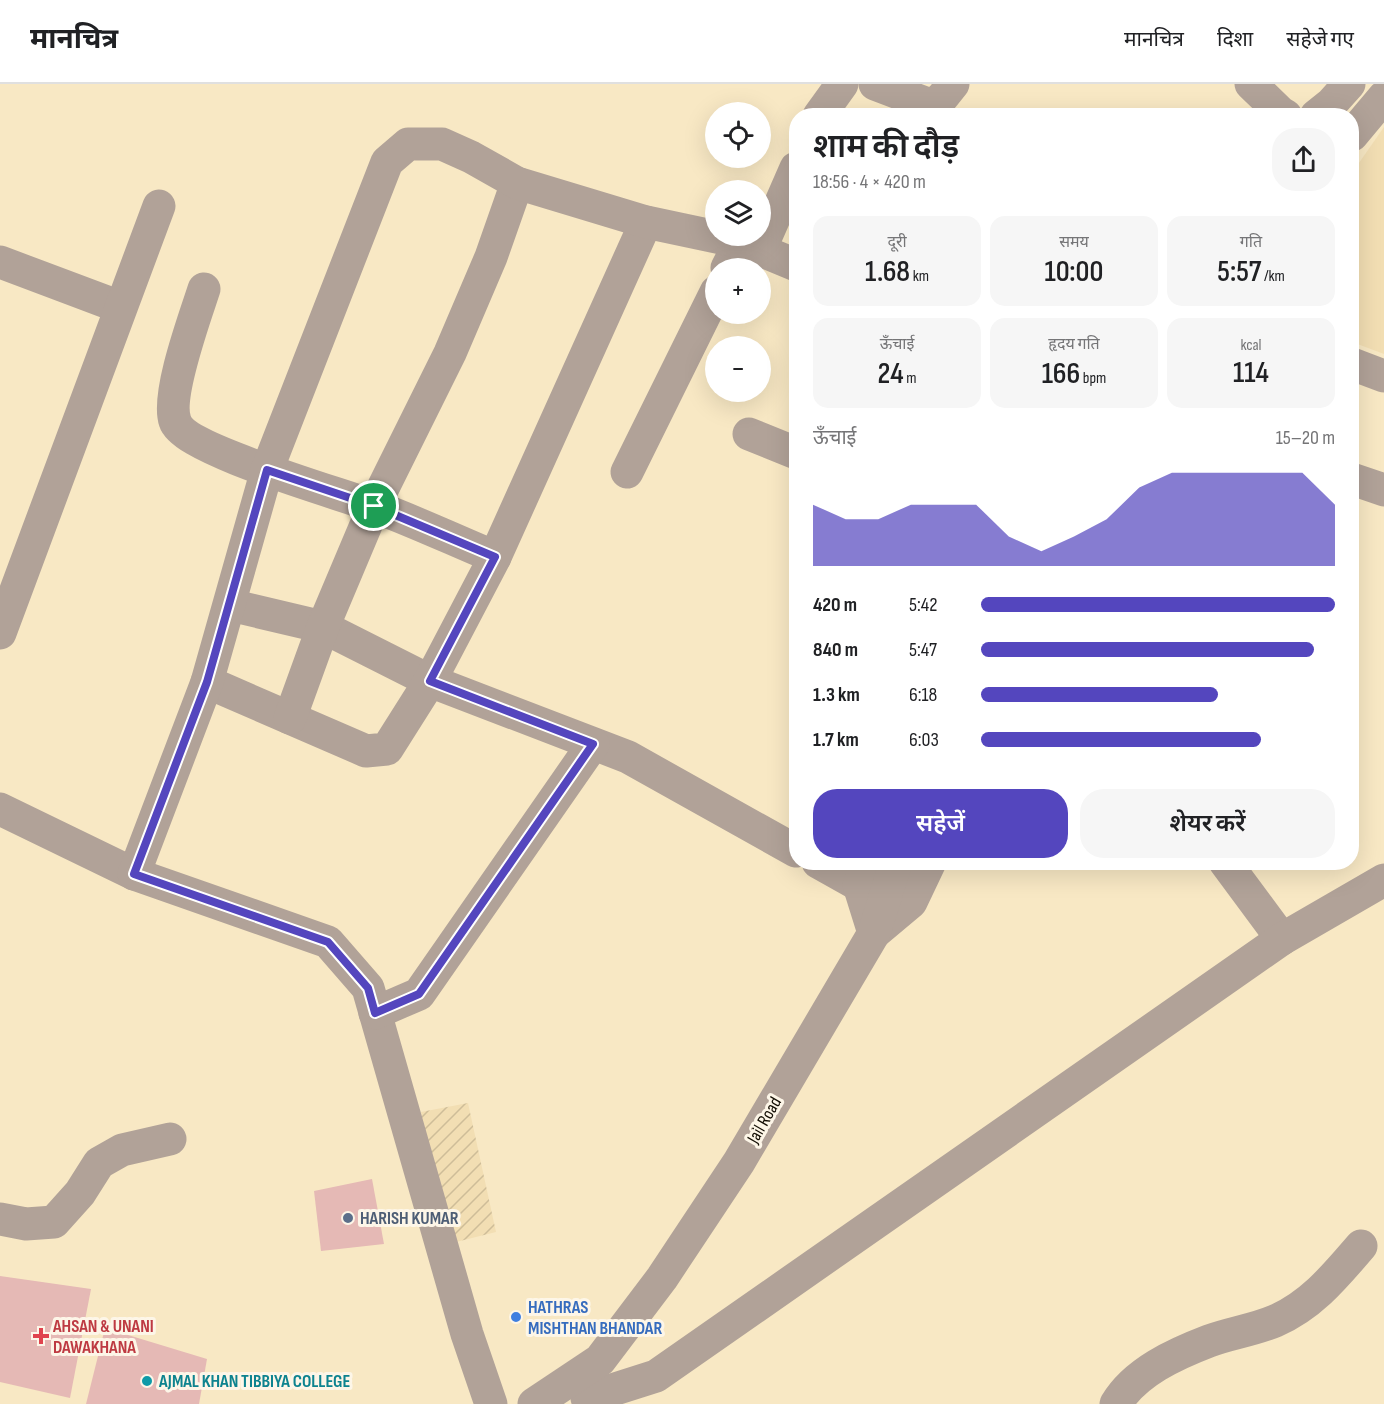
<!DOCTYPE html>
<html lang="hi">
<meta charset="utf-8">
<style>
body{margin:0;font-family:"Sofia Sans Condensed","Noto Sans Devanagari",sans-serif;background:#f6f6f6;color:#202124;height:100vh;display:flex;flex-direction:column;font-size:22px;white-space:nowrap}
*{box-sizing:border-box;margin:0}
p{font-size:20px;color:#757577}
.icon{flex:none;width:33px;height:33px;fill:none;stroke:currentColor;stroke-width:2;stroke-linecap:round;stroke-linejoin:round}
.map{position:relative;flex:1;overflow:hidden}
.details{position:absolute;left:789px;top:24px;width:570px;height:762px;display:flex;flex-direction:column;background:#fff;border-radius:24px;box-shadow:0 6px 24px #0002}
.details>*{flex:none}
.tools{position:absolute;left:705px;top:18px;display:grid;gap:12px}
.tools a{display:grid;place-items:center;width:66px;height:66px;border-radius:50%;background:#fff;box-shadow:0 6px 24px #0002;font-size:30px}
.pin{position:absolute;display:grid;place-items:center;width:51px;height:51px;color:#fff;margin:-26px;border:3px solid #fff;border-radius:50%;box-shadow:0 2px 6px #0007}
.round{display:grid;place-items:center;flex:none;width:63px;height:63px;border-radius:24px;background:#f6f6f6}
.summary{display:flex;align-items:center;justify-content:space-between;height:102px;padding:0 24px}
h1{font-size:33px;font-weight:600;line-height:45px}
.stats{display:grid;grid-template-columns:repeat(3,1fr);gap:9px;height:102px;padding:6px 24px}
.stats div{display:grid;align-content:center;border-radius:15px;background:#f6f6f6;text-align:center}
.stats b{font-size:30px;font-weight:600}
.stats small{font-size:16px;font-weight:400}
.stats p{font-size:16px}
.chart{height:168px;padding:12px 24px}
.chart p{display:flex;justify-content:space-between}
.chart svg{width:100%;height:108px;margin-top:6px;fill:#5446be;opacity:.7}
.primary-button{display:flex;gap:12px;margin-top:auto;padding:12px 24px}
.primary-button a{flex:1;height:69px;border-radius:24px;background:#5446be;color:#fff;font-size:24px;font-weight:600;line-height:69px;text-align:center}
.primary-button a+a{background:#f6f6f6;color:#202124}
ul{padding:0 24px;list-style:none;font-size:20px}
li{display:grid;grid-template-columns:96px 72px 1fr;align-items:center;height:45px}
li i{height:15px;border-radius:8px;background:#5446be}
header{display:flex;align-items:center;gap:36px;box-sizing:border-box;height:84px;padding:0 30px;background:#fff;border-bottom:2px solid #e0e0e0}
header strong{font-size:28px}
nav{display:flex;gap:33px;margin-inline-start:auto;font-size:21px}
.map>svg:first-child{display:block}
.built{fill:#f2deb3}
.industrial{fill:url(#industrial-furrows)}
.building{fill:#e5b9b5}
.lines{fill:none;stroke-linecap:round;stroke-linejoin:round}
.minor{stroke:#b1a298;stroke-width:33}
.route-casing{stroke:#fff;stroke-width:12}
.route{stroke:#5446be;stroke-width:8}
.service-dot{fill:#5c6f8a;stroke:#fdf6e8;stroke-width:2}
.shop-dot{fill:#3f7fe0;stroke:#fdf6e8;stroke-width:2}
.health-dot{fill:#e0444e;stroke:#fdf6e8;stroke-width:2}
.culture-dot{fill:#0f9aa8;stroke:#fdf6e8;stroke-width:2}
.labels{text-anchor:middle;stroke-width:6;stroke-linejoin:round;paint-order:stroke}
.street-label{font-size:18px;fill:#120d03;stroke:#fdf6e8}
.service-label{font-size:18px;font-weight:bold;fill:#4e5e75;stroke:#fdf6e8;text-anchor:start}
.shop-label{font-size:18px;font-weight:bold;fill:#366cbe;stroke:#fdf6e8;text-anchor:start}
.health-label{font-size:18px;font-weight:bold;fill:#be3a42;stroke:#fdf6e8;text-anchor:start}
.culture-label{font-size:18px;font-weight:bold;fill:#0d838f;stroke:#fdf6e8;text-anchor:start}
</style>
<header>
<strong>मानचित्र</strong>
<nav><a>मानचित्र</a><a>दिशा</a><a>सहेजे गए</a></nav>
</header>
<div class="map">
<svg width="1384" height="1320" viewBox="0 0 1384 1320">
<defs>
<pattern id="industrial-furrows" width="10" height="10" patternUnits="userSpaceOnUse" patternTransform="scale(1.5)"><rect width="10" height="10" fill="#f2deb3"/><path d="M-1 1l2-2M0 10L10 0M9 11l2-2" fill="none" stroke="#cebd98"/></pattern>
</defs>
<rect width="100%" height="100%" fill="#f8e8c4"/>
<polygon class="built" points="1384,43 1384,270 1352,258 1352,89"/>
<polygon class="industrial" points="468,1019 496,1148 444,1161 421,1028"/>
<g class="building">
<polygon points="372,1095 384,1160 321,1167 314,1107"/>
<polygon points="0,1192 91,1205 70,1314 0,1298"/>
<polygon points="105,1244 207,1275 199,1320 86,1320"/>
</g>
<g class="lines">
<g class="minor">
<polyline points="875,0 925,19 937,20 953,0"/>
<polyline points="1251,0 1281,29 1286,32"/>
<polyline points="819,32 842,0"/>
<polyline points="1316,32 1331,20 1349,0"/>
<polyline points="1352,51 1384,13"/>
<polyline points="760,166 796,84"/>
<polyline points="0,178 120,223"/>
<polyline points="727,184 740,158"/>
<path d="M204 205C195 233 166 311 175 337 184 366 339 409 373 422 414 437 454 456 495 473"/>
<polyline points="1352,280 1384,292"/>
<polyline points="749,350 796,369"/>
<polyline points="627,388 716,208"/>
<polyline points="1352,395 1384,406"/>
<polyline points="230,521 323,543 430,597 628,673 796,767"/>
<polyline points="0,549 159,122"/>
<polyline points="207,598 366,667 387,665 430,597 495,473 646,138"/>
<polyline points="290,634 323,543 374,422 450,269 491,173 517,99"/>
<polyline points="0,725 134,790 328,858 368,904 467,1250 491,1320"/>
<polyline points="818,778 859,801"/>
<polyline points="869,778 859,801 874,849 911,818 930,778"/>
<polyline points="1225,778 1282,855"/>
<polyline points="134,790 207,598 267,386 387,78 408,60 442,60 471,73 517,99 646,138 740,158 796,181"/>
<polyline points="375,929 419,910 593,660"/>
<polyline points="0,1135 26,1140 54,1138 80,1109 99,1079 122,1066 170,1055"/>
<polyline points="587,1314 656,1292 1282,855 1384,796"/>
<polyline points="534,1320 600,1276 662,1194 739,1078 874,849 896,778"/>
<path d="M1116 1320C1135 1288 1175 1270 1209 1257 1231 1249 1254 1246 1275 1237 1312 1221 1336 1191 1361 1162"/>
</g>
</g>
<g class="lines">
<g class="route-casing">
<polygon id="route" points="267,386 374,422 495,473 430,597 593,660 419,910 375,929 368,904 328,858 134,790 207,598"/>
</g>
<use href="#route" class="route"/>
</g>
<circle class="service-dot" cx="348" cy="1134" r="6"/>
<circle class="shop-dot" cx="516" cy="1233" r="6"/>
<path class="health-dot" d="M38 1243h6v6h6v6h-6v6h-6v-6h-6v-6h6z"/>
<circle class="culture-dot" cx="147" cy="1297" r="6"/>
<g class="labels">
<g class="street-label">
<text transform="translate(764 1036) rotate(-60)" y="6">Jail Road</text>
</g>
<g class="service-label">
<text x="360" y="1140">HARISH KUMAR</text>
</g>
<g class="shop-label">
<text x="528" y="1229">HATHRAS<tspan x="528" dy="21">MISHTHAN BHANDAR</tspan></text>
</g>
<g class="health-label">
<text x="53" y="1248">AHSAN &amp; UNANI<tspan x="53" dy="21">DAWAKHANA</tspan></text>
</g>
<g class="culture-label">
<text x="159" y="1303">AJMAL KHAN TIBBIYA COLLEGE</text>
</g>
</g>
</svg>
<div class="tools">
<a><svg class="icon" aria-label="locate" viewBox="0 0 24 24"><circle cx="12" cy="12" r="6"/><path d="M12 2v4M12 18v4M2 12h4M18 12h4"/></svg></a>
<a><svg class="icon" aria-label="layers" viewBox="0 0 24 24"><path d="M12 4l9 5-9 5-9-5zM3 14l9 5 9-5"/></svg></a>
<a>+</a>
<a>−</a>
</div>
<div class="pin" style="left:374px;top:422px;background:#1e9e55"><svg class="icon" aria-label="arrive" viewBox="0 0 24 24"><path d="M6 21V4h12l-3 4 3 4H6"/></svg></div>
<section class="details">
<div class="summary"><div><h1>शाम की दौड़</h1><p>18:56 · 4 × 420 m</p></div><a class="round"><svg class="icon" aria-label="share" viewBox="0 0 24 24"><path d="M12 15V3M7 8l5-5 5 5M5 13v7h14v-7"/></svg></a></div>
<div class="stats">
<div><p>दूरी</p><b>1.68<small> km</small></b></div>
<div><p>समय</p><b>10:00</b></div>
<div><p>गति</p><b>5:57<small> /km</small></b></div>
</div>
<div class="stats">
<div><p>ऊँचाई</p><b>24<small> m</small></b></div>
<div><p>हृदय गति</p><b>166<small> bpm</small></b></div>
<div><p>kcal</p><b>114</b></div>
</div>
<div class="chart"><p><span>ऊँचाई</span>15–20 m</p>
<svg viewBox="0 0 160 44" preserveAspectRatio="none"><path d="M0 44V19L10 25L20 25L30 19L40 19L50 19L60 32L70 38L80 32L90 25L100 12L110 6L120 6L130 6L140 6L150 6L160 19V44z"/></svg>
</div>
<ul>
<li><b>420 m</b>5:42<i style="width:100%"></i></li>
<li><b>840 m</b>5:47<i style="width:94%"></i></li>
<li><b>1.3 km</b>6:18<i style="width:67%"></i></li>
<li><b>1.7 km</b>6:03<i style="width:79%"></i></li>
</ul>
<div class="primary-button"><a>सहेजें</a><a>शेयर करें</a></div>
</section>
</div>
